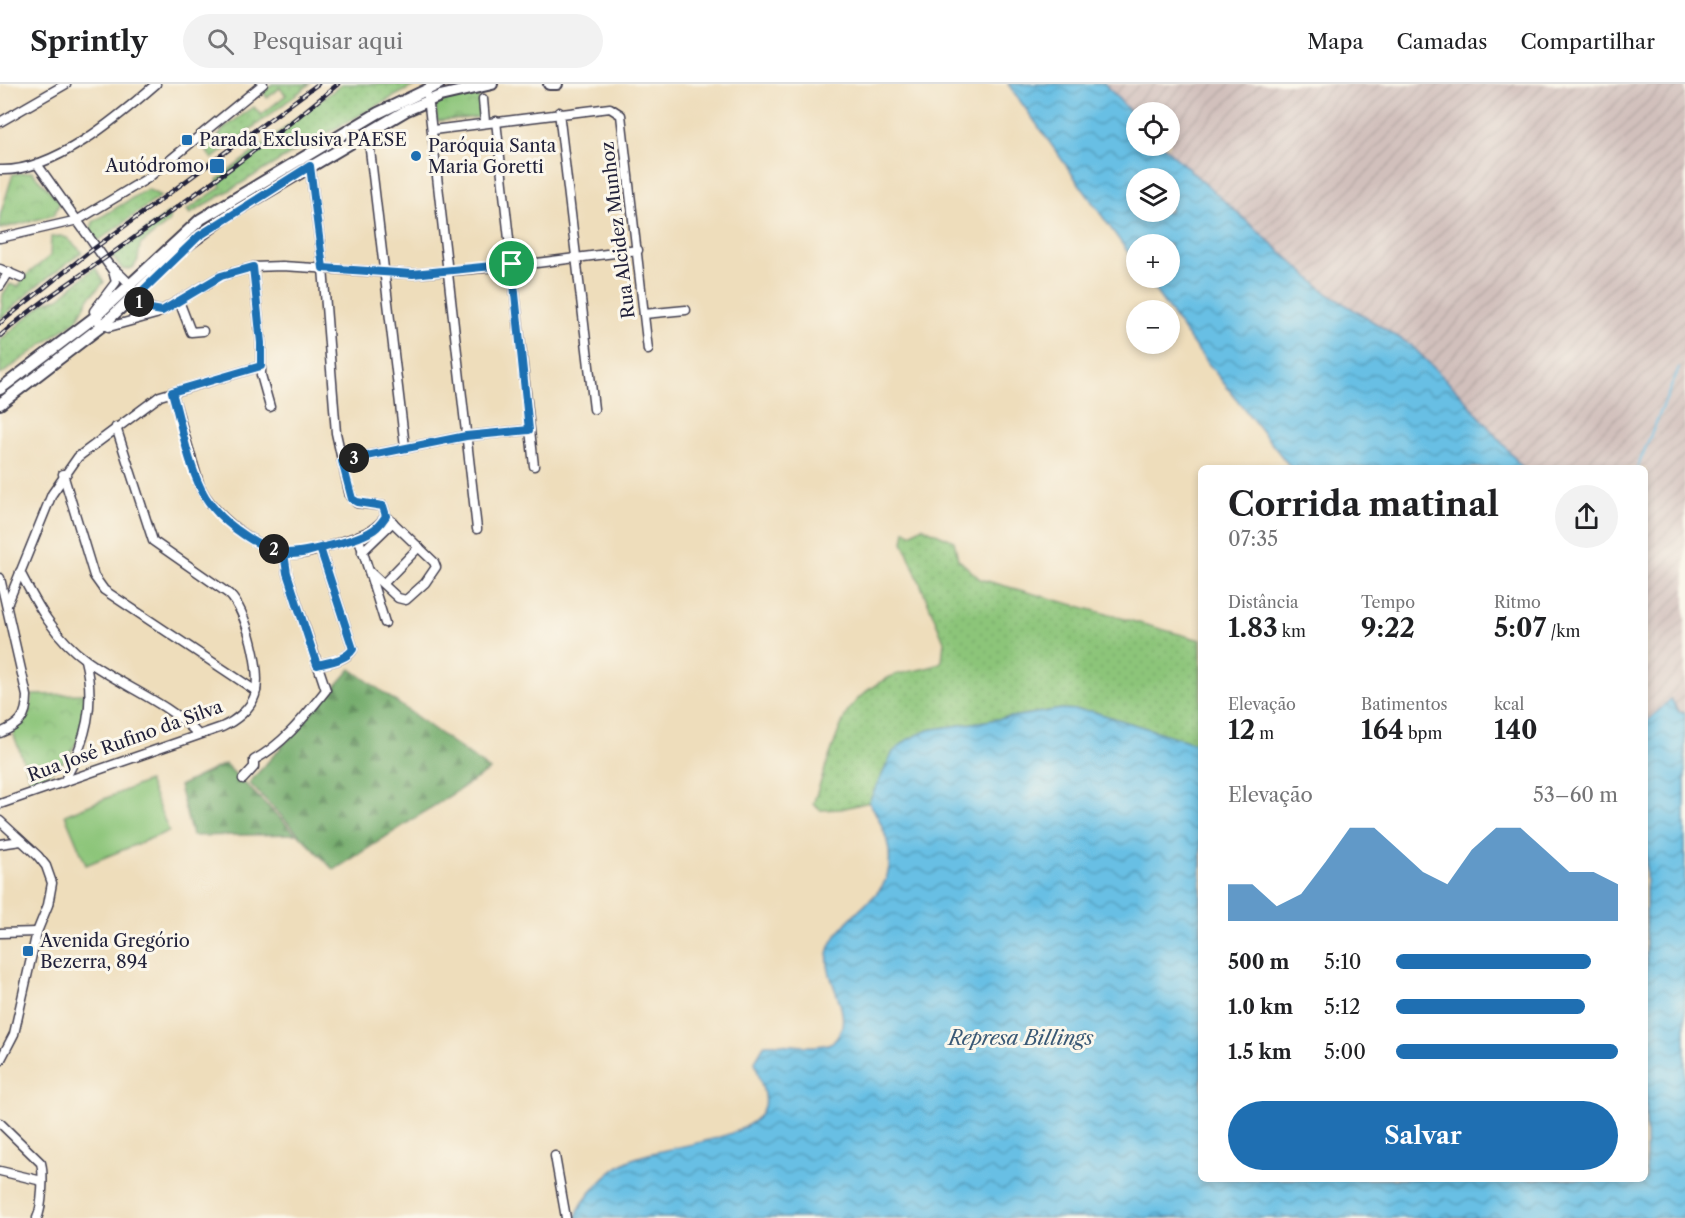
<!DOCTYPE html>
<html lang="pt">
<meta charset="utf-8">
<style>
body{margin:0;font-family:"Libre Caslon Text",serif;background:#f2f2f2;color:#202124;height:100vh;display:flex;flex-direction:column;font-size:22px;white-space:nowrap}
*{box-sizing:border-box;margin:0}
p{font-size:20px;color:#757577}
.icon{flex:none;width:33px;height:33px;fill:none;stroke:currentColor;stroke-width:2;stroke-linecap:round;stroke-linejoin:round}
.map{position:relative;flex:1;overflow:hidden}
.panel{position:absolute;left:1198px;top:381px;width:450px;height:717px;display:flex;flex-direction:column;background:#fff;border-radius:9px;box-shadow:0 3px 9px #0003}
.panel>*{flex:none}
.buttons{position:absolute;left:1126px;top:18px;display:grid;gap:12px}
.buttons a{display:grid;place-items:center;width:54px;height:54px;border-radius:50%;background:#fff;box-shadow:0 3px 9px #0003;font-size:30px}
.pin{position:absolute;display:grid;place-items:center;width:51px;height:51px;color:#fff;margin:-26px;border:3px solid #fff;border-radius:50%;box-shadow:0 2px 6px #0007}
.km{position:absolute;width:30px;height:30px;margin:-15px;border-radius:50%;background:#222;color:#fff;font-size:16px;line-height:30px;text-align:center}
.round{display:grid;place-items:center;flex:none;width:63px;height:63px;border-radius:32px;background:#f2f2f2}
.summary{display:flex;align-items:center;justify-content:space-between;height:102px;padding:0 30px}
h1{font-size:33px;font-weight:800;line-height:45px}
.stats{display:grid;grid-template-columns:repeat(3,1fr);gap:9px;height:102px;padding:6px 30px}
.stats div{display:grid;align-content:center}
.stats b{font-size:26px;font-weight:800}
.stats small{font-size:16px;font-weight:400}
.stats p{font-size:16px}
.chart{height:168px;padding:12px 30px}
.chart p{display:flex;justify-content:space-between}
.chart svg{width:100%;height:108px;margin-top:6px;fill:#1f6fb2;opacity:.7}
.cta{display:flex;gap:12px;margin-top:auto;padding:12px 30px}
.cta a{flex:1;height:69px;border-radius:36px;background:#1f6fb2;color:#fff;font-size:24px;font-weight:800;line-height:69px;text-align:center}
ul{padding:0 30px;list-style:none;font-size:20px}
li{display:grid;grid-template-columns:96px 72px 1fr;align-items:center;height:45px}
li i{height:15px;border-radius:8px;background:#1f6fb2}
header{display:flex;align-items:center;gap:36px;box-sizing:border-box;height:84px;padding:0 30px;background:#fff;border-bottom:2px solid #e0e0e0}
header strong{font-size:28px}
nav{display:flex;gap:33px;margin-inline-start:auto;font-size:21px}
.search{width:420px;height:54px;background:#f2f2f2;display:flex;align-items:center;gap:15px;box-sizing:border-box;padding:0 21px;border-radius:33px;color:#757577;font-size:22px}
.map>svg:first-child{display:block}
.industrial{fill:url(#industrial-furrows)}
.grass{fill:url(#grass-dots);stroke:#57745a;stroke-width:1.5}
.forest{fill:url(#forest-firs);stroke:#4a6652;stroke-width:1.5}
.park{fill:url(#park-crowns);stroke:#57745a;stroke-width:1.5}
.pitch{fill:#8cc579;stroke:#57745a;stroke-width:1.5}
.water{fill:url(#water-waves);stroke:#447090;stroke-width:1.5;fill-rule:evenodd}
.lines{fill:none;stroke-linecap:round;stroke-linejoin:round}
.stream{stroke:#67bfe4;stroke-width:2}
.minor-casing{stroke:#413e4e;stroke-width:11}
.major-casing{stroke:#413e4e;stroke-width:14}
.minor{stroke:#fff;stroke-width:8}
.major{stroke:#fff;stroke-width:10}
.rail-casing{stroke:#22223b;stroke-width:4.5}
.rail{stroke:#fbf7ec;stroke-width:2;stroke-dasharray:7;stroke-linecap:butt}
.route-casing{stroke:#fff;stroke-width:12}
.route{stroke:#1f6fb2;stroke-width:8}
.poi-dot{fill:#1f6fb2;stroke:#fbf7ec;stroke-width:2}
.labels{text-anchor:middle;stroke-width:6;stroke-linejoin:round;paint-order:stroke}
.poi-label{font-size:18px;fill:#22223b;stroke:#fbf7ec;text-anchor:start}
.street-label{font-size:18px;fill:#22223b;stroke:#fbf7ec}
.water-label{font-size:20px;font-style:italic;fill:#3a5976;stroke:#fbf7ec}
</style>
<header>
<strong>Sprintly</strong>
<div class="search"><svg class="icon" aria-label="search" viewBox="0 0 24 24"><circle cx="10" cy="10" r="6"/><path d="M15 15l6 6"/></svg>Pesquisar aqui</div>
<nav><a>Mapa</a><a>Camadas</a><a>Compartilhar</a></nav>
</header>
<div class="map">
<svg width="1685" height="1134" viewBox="0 0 1685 1134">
<defs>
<pattern id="industrial-furrows" width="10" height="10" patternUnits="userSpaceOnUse" patternTransform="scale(1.5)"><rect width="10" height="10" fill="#d1c0bc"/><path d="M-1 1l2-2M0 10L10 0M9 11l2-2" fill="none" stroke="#b3a5a2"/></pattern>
<pattern id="grass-dots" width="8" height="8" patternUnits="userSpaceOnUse" patternTransform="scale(1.5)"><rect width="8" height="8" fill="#8cc579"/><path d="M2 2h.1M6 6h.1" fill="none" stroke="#78a96a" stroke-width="1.8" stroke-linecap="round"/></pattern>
<pattern id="forest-firs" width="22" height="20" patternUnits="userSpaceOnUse" patternTransform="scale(1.5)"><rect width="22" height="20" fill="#71aa69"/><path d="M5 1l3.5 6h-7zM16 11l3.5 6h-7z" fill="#5c8a58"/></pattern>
<pattern id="park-crowns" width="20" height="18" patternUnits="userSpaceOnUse" patternTransform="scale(1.5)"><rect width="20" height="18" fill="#8cc579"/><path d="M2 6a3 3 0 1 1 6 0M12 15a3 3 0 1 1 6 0" fill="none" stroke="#78a96a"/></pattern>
<pattern id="water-waves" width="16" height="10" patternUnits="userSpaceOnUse" patternTransform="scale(1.5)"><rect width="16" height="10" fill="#67bfe4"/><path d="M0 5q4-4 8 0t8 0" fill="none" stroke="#549bba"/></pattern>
</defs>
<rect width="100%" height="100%" fill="#fbf7ec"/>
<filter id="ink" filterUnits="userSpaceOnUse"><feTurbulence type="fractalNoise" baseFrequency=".0167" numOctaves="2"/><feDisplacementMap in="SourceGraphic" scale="12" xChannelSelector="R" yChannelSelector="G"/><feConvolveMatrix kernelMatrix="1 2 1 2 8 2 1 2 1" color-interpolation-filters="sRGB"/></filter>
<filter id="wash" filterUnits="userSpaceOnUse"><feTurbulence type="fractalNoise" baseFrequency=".008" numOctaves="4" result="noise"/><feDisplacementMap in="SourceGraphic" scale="24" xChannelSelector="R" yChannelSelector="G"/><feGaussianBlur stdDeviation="1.35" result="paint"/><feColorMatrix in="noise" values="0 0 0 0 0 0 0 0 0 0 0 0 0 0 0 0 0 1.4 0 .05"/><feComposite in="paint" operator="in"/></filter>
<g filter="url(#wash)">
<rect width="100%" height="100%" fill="#edb"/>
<polygon class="industrial" points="1105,0 1685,0 1685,628 1679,628 1671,615 1646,638 1646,584 1648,581 1646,574 1646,384 1523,384 1463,313 1411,261 1328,210 1163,62 1170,62 1170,28 1137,28 1137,35"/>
<g class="grass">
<polygon points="272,0 310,0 212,75 207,68 224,44 254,23 261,31 286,11 280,4 267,14 263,8"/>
<polygon points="342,0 417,0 309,59 190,130 187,126 221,103 217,96"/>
<polygon points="147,105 161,112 98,157 90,147 93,138"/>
<polygon points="170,128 169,138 140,161 138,176 133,184 123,186 112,172"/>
<polygon points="60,152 67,154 82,168 34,204 0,236 3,210 10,200 18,203 24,193 50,172 51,153"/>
<polygon points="95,183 104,198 89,214 77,236 0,291 0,256 44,219 59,214"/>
<path d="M922 443 954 457 958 475 980 495 1201 556V661L1091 627 1062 625 928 646 893 668 869 718 841 725 820 726 813 720C821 699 839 638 850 624 860 611 875 600 890 593 907 585 931 587 942 577L944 557 903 458 905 446 911 450Z"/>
</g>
<g class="forest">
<polygon points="351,585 490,686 334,786 249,699"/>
<polygon points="225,680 296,750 192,752 179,702"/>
</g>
<g class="park">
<polygon points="478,7 481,33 437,37 435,18"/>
<polygon points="32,88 60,118 54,131 0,145 0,132 13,90"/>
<path d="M87 610C84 653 73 681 31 698L12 646C28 639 31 627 32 611Z"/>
</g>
<polygon class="pitch" points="148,697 169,747 86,781 65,731"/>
<g class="water">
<path d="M1008 0H1105L1137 35V62H1163L1328 210 1411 261 1463 313 1523 384H1291L1196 264 1146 194H1170V160H1137V181ZM1137 94H1170V128H1137Z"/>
<path d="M1671 615 1679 628H1685V1134H575C583 1113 608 1087 628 1077 657 1062 756 1058 764 1022 767 1010 757 990 755 977L765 960C781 958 825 969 836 955 856 929 824 898 828 871 829 861 838 848 845 840 857 826 882 810 887 792 895 767 882 738 869 718L893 668 907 656 928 646 1062 625 1091 627 1201 661 1202 1095H1646V638Z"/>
</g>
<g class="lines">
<polyline class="stream" points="1637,384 1679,284"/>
</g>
</g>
<g filter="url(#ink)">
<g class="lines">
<g class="minor-casing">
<g id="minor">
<polyline points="428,13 477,445"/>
<polyline points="483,15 485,38"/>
<polyline points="559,28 594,325"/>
<polyline points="496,37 534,382"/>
<polyline points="0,38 66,0"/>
<polyline points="433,46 610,24 621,31 648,266"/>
<polyline points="368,49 405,363"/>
<polyline points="37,80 113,187 116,198 94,227 97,236 109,243 156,230 221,192 253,183 282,182 413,190 521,181 638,166"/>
<polyline points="310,82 323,184 336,349 350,412 357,419 383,422 386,432 434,478 436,483 425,499 406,516 398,514 369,487"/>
<path d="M0 86C54 88 117 34 156 0"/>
<polyline points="0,154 78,136 148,94 263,0"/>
<path d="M112 183C118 189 125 194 130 201 142 219 139 223 162 227"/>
<polyline points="253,183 261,259 261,291 270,323"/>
<polyline points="0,185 21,194"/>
<polyline points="0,202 9,188"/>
<polyline points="179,217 191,248 203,247"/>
<polyline points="644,230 686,226"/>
<path d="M172 308 200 403C215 432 260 470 295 470 311 470 329 462 344 457 363 450 374 448 386 432"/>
<polyline points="342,377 466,352 529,346"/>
<polyline points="63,390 94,492 104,506 256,607"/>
<polyline points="358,452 385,539"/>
<polyline points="362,468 393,438"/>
<path d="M20 488C37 521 55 554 86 576 122 602 167 618 198 650"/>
<path d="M0 494 27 612C27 634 19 641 0 649"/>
<polyline points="383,500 419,463"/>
<polyline points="7,521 52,410 78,373 160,312 261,282"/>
<path d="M317 581C329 578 347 576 353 565L320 464"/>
<path d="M243 695 254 683V676C284 660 305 632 326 606L287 489 284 469"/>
<path d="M65 696C86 656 96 620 85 576"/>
<path d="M0 720 222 643C235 637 250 626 255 611 262 588 247 527 229 510L153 457 116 343"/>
<polyline points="0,737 38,772 46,782 52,799 48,821 37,848 14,950 0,977"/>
<polyline points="0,760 21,757"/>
<polyline points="0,849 37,848"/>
<path d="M0 1039 41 1079C44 1089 42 1125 37 1134"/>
<polyline points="555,1072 566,1134"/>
<polyline points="0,1087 42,1097"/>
</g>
</g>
<g class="major-casing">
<g id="major">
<polyline points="549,0 557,0"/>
<polyline points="0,305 95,233 201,135 378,29 439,0"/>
<polyline points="0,320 103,241 182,165 227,132 407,26 440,12 492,0"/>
</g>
</g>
<use href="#minor" class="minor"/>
<use href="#major" class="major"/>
<g class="rail-casing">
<g id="rail">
<polyline points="0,239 88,169 318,0"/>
<path d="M0 252C36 220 75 195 114 168 190 114 267 60 338 0"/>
</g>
</g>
<use href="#rail" class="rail"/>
</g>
</g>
<g class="lines" filter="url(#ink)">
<g class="route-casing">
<path id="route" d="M512 180 413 190 323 184 310 82 199 152 136 213 145 224 162 227 221 192 253 183 261 259V282L172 308C181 339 187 376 201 405 215 434 253 462 284 469 296 472 309 468 320 464L353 565C346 576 329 578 317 581L287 489 284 469C303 470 354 457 370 448 377 445 382 438 386 432L383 422 357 418 352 415 342 377 466 352 529 346 512 180"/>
</g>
<use href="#route" class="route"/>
</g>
<g class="poi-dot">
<rect x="181" y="50" width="12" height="12" rx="3"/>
<circle cx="416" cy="72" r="6"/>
<rect x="209" y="74" width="16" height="16" rx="3"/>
<rect x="22" y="861" width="12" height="12" rx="3"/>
</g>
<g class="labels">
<g class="poi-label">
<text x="199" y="62">Parada Exclusiva PAESE</text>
<text x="428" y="68">Paróquia Santa<tspan x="428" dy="21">Maria Goretti</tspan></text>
<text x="204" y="88" text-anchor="end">Autódromo</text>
<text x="40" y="863">Avenida Gregório<tspan x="40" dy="21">Bezerra, 894</tspan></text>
</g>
<g class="street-label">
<text transform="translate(618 146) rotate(-97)" y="6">Rua Alcidez Munhoz</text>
<text transform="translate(125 657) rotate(-20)" y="6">Rua José Rufino da Silva</text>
</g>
<g class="water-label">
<text x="1021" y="961">Represa Billings</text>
</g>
</g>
</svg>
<div class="buttons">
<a><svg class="icon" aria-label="locate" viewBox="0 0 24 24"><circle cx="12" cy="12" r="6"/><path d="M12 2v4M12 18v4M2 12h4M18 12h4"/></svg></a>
<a><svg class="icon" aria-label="layers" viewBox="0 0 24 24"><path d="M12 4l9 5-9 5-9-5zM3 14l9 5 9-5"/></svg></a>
<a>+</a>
<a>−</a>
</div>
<div class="pin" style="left:512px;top:180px;background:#1e9e55"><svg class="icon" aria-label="arrive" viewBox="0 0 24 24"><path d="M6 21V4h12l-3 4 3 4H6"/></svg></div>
<b class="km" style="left:139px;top:218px">1</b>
<b class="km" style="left:274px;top:465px">2</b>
<b class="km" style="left:354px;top:374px">3</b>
<section class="panel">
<div class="summary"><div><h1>Corrida matinal</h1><p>07:35</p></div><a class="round"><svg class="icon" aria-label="share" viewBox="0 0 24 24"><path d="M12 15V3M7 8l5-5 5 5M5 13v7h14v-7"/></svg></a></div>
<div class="stats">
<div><p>Distância</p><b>1.83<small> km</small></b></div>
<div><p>Tempo</p><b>9:22</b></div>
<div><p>Ritmo</p><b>5:07<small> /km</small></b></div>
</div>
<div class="stats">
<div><p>Elevação</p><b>12<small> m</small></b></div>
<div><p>Batimentos</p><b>164<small> bpm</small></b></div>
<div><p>kcal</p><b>140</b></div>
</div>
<div class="chart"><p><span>Elevação</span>53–60 m</p>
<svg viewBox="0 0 160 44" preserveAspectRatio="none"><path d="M0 44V29L10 29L20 38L30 33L40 20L50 6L60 6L70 15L80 24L90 29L100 15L110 6L120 6L130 15L140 24L150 24L160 29V44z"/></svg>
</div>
<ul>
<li><b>500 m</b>5:10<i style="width:88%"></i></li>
<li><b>1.0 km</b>5:12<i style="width:85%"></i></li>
<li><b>1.5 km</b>5:00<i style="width:100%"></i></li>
</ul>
<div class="cta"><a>Salvar</a></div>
</section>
</div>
